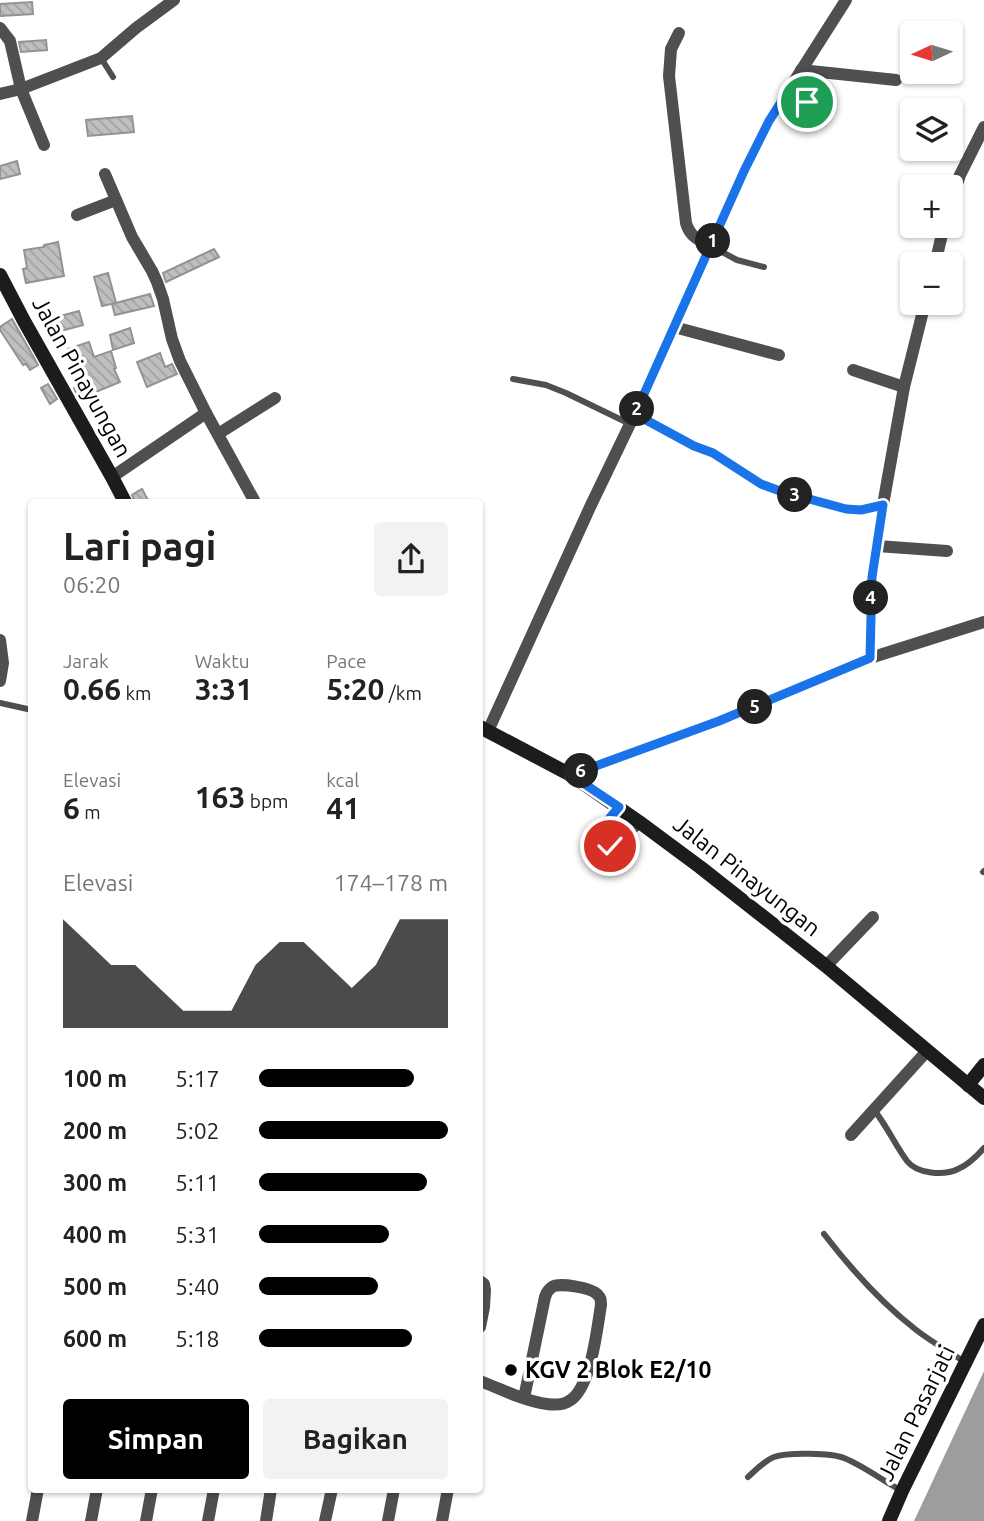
<!DOCTYPE html>
<html lang="id">
<meta charset="utf-8">
<style>
body{margin:0;font-family:Ubuntu,sans-serif;background:#f2f2f2;color:#222;height:100vh;display:flex;flex-direction:column;font-size:26px;white-space:nowrap}
*{box-sizing:border-box;margin:0}
p{font-size:23px;color:#767676}
.icon{flex:none;width:38px;height:38px;fill:none;stroke:currentColor;stroke-width:2;stroke-linecap:round;stroke-linejoin:round}
.map{position:relative;flex:1;overflow:hidden}
.panel{position:absolute;left:28px;top:499px;width:455px;height:994px;display:flex;flex-direction:column;background:#fff;border-radius:7px;box-shadow:0 2px 5px #0004}
.panel>*{flex:none}
.needle{width:46px;rotate:266deg}
.controls{position:absolute;left:900px;top:21px;display:grid;gap:14px}
.controls a{display:grid;place-items:center;width:63px;height:63px;border-radius:7px;background:#fff;box-shadow:0 2px 5px #0004;font-size:35px}
.pin{position:absolute;display:grid;place-items:center;width:60px;height:60px;color:#fff;margin:-30px;border:4px solid #fff;border-radius:50%;box-shadow:0 2px 7px #0007}
.km{position:absolute;width:35px;height:35px;margin:-18px;border-radius:50%;background:#222;color:#fff;font-size:19px;line-height:35px;text-align:center}
.round{display:grid;place-items:center;flex:none;width:74px;height:74px;border-radius:7px;background:#f2f2f2}
.headline{display:flex;align-items:center;justify-content:space-between;height:119px;padding:0 35px}
h1{font-size:38px;font-weight:600;line-height:52px}
.figures{display:grid;grid-template-columns:repeat(3,1fr);gap:10px;height:119px;padding:7px 35px}
.figures div{display:grid;align-content:center}
.figures b{font-size:30px;font-weight:600}
.figures small{font-size:19px;font-weight:400}
.figures p{font-size:19px}
.chart{height:196px;padding:14px 35px}
.chart p{display:flex;justify-content:space-between}
.chart svg{width:100%;height:126px;margin-top:7px;fill:#000;opacity:.7}
.action{display:flex;gap:14px;margin-top:auto;padding:14px 35px}
.action a{flex:1;height:80px;border-radius:7px;background:#000;color:#fff;font-size:28px;font-weight:600;line-height:80px;text-align:center}
.action a+a{background:#f2f2f2;color:#222}
ul{padding:0 35px;list-style:none;font-size:23px}
li{display:grid;grid-template-columns:112px 84px 1fr;align-items:center;height:52px}
li i{height:18px;border-radius:9px;background:#000}
.map>svg:first-child{display:block}
.water{fill:#9d9d9d}
.building{fill:url(#building-back-hatch);stroke:#939393;stroke-width:2}
.lines{fill:none;stroke-linecap:round;stroke-linejoin:round}
.lane{stroke:#4f4f4f;stroke-width:6}
.street{stroke:#4f4f4f;stroke-width:12}
.secondary{stroke:#1c1c1c;stroke-width:14}
.route-casing{stroke:#fff;stroke-width:14}
.route{stroke:#1a73e8;stroke-width:9}
.poi-dot{fill:#000;stroke:#fff;stroke-width:2.5}
.labels{text-anchor:middle;stroke-width:7;stroke-linejoin:round;paint-order:stroke}
.street-label{font-size:23px;fill:#000;stroke:#fff}
.poi-label{font-size:23px;font-weight:bold;fill:#000;stroke:#fff;text-anchor:start}
</style>
<div class="map">
<svg width="984" height="1521" viewBox="0 0 984 1521">
<defs>
<pattern id="building-back-hatch" width="6" height="6" patternUnits="userSpaceOnUse" patternTransform="scale(1.75)"><rect width="6" height="6" fill="#bfbfbf"/><path d="M-1 5l2 2M0 0l6 6M5-1l2 2" fill="none" stroke="#a2a2a2"/></pattern>
</defs>
<rect width="100%" height="100%" fill="#fff"/>
<polygon class="water" points="984,1371 984,1521 914,1521"/>
<g class="building">
<polygon points="32,2 33,14 0,16 0,4"/>
<polygon points="46,40 47,50 21,52 19,42"/>
<polygon points="132,116 134,132 88,136 86,120"/>
<polygon points="17,161 20,174 0,179 0,166"/>
<polygon points="58,242 64,276 26,283 23,269 27,268 24,250 44,247 44,245"/>
<polygon points="214,249 219,257 166,282 163,273"/>
<polygon points="108,273 116,303 102,306 94,277"/>
<polygon points="150,294 154,306 115,315 112,304"/>
<polygon points="79,311 83,325 57,332 53,318"/>
<polygon points="12,319 38,365 30,370 26,364 23,365 0,330 0,327"/>
<polygon points="130,328 134,343 113,350 110,335"/>
<polygon points="89,342 94,357 111,351 116,368 114,369 120,382 79,399 74,388 76,387 69,365 72,364 68,349"/>
<polygon points="160,353 165,367 172,364 177,374 147,387 137,362"/>
<polygon points="48,384 57,399 50,404 41,388"/>
<polygon points="142,489 149,502 135,502 134,500 132,495"/>
</g>
<g class="lines">
<g class="lane">
<polyline points="101,58 113,77"/>
<polyline points="785,96 823,106"/>
<polyline points="711,246 737,260 764,267"/>
<polyline points="513,379 546,385 566,393 630,424"/>
<polyline points="0,703 32,710"/>
<path d="M618 808C610 818 588 843 615 845L641 825"/>
<polyline points="983,872 984,871"/>
<path d="M874 1110C887 1126 895 1145 907 1161 917 1174 944 1176 958 1169 968 1165 977 1156 984 1148"/>
<path d="M824 1234C851 1269 879 1301 915 1329 930 1341 948 1351 965 1362"/>
<path d="M748 1477C756 1470 764 1461 774 1457 787 1452 832 1453 844 1458 864 1466 883 1481 902 1491"/>
</g>
<g class="street">
<polyline points="0,28 10,41 21,89 44,145"/>
<path d="M679 33 671 49 669 76 686 223C690 237 699 240 711 246"/>
<polyline points="801,70 896,80"/>
<polyline points="0,94 21,89 101,58 136,28 174,0"/>
<polyline points="105,174 132,237 152,271 157,282 163,299 172,339 180,361 206,413 255,502"/>
<polyline points="950,205 960,175 984,127"/>
<polyline points="77,215 116,200"/>
<polyline points="935,264 944,226"/>
<polyline points="674,327 779,355"/>
<polyline points="853,370 904,387"/>
<polyline points="635,414 694,446 713,453 761,484 780,491 846,509 861,510 883,505"/>
<polyline points="218,434 275,398"/>
<polyline points="112,477 206,413"/>
<polyline points="877,546 947,551"/>
<polyline points="0,640 3,663 0,681"/>
<polyline points="870,658 872,577 883,505 904,387 925,303"/>
<polyline points="488,731 591,505 630,424 744,171 769,121 846,0"/>
<polyline points="571,775 719,721 870,658 984,622"/>
<polyline points="826,966 873,917"/>
<polyline points="851,1135 927,1051"/>
<polyline points="480,1281 484,1284 485,1290 484,1307 480,1327"/>
<path d="M480 1381C501 1389 524 1401 547 1404 554 1405 563 1405 569 1401 591 1389 597 1329 601 1305 601 1300 601 1298 597 1294 591 1288 559 1282 552 1287 549 1289 546 1294 545 1297L524 1398"/>
<polyline points="32,1521 38,1489"/>
<polyline points="91,1521 97,1489"/>
<polyline points="146,1521 152,1489"/>
<polyline points="208,1521 214,1489"/>
<polyline points="266,1521 271,1489"/>
<polyline points="325,1521 332,1489"/>
<polyline points="388,1521 394,1489"/>
<polyline points="442,1521 448,1489"/>
</g>
<g class="secondary">
<polyline points="0,275 24,321 112,477 125,502"/>
<polyline points="480,727 571,775 642,824 700,867 826,966 984,1098"/>
<polyline points="968,1085 984,1065"/>
<polyline points="889,1521 902,1491 984,1325"/>
</g>
</g>
<g class="lines">
<g class="route-casing">
<path id="route" d="M610 846C593 833 609 819 619 807L571 775 719 721 870 658 872 577 883 505 861 510 846 509 780 491 761 484 713 453 694 446 635 414 744 171 769 121 785 96 807 102"/>
</g>
<use href="#route" class="route"/>
</g>
<circle class="poi-dot" cx="511" cy="1370" r="7"/>
<g class="labels">
<g class="street-label">
<text transform="translate(82 377) rotate(61)" y="8">Jalan Pinayungan</text>
<text transform="translate(747 876) rotate(38)" y="8">Jalan Pinayungan</text>
<text transform="translate(916 1413) rotate(-64)" y="8">Jalan Pasarjati</text>
</g>
<g class="poi-label">
<text x="525" y="1378">KGV 2 Blok E2/10</text>
</g>
</g>
</svg>
<div class="controls">
<a><svg class="needle" viewBox="-14 -14 28 28"><path d="M0-13l5 13h-10z" fill="#e53935"/><path d="M0 13l5-13h-10z" fill="#767676"/></svg></a>
<a><svg class="icon" aria-label="layers" viewBox="0 0 24 24"><path d="M12 4l9 5-9 5-9-5zM3 14l9 5 9-5"/></svg></a>
<a>+</a>
<a>−</a>
</div>
<div class="pin" style="left:807px;top:102px;background:#1e9e55"><svg class="icon" aria-label="arrive" viewBox="0 0 24 24"><path d="M6 21V4h12l-3 4 3 4H6"/></svg></div>
<div class="pin" style="left:610px;top:846px;background:#d93025"><svg class="icon" aria-label="check" viewBox="0 0 24 24"><path d="M5 12l5 5 9-10"/></svg></div>
<b class="km" style="left:713px;top:241px">1</b>
<b class="km" style="left:637px;top:409px">2</b>
<b class="km" style="left:795px;top:495px">3</b>
<b class="km" style="left:871px;top:598px">4</b>
<b class="km" style="left:755px;top:707px">5</b>
<b class="km" style="left:581px;top:771px">6</b>
<section class="panel">
<div class="headline"><div><h1>Lari pagi</h1><p>06:20</p></div><a class="round"><svg class="icon" aria-label="share" viewBox="0 0 24 24"><path d="M12 15V3M7 8l5-5 5 5M5 13v7h14v-7"/></svg></a></div>
<div class="figures">
<div><p>Jarak</p><b>0.66<small> km</small></b></div>
<div><p>Waktu</p><b>3:31</b></div>
<div><p>Pace</p><b>5:20<small> /km</small></b></div>
</div>
<div class="figures">
<div><p>Elevasi</p><b>6<small> m</small></b></div>
<div><b>163<small> bpm</small></b></div>
<div><p>kcal</p><b>41</b></div>
</div>
<div class="chart"><p><span>Elevasi</span>174–178 m</p>
<svg viewBox="0 0 160 44" preserveAspectRatio="none"><path d="M0 44V6L10 14L20 22L30 22L40 30L50 38L60 38L70 38L80 22L90 14L100 14L110 22L120 30L130 22L140 6L150 6L160 6V44z"/></svg>
</div>
<ul>
<li><b>100 m</b>5:17<i style="width:82%"></i></li>
<li><b>200 m</b>5:02<i style="width:100%"></i></li>
<li><b>300 m</b>5:11<i style="width:89%"></i></li>
<li><b>400 m</b>5:31<i style="width:69%"></i></li>
<li><b>500 m</b>5:40<i style="width:63%"></i></li>
<li><b>600 m</b>5:18<i style="width:81%"></i></li>
</ul>
<div class="action"><a>Simpan</a><a>Bagikan</a></div>
</section>
</div>
